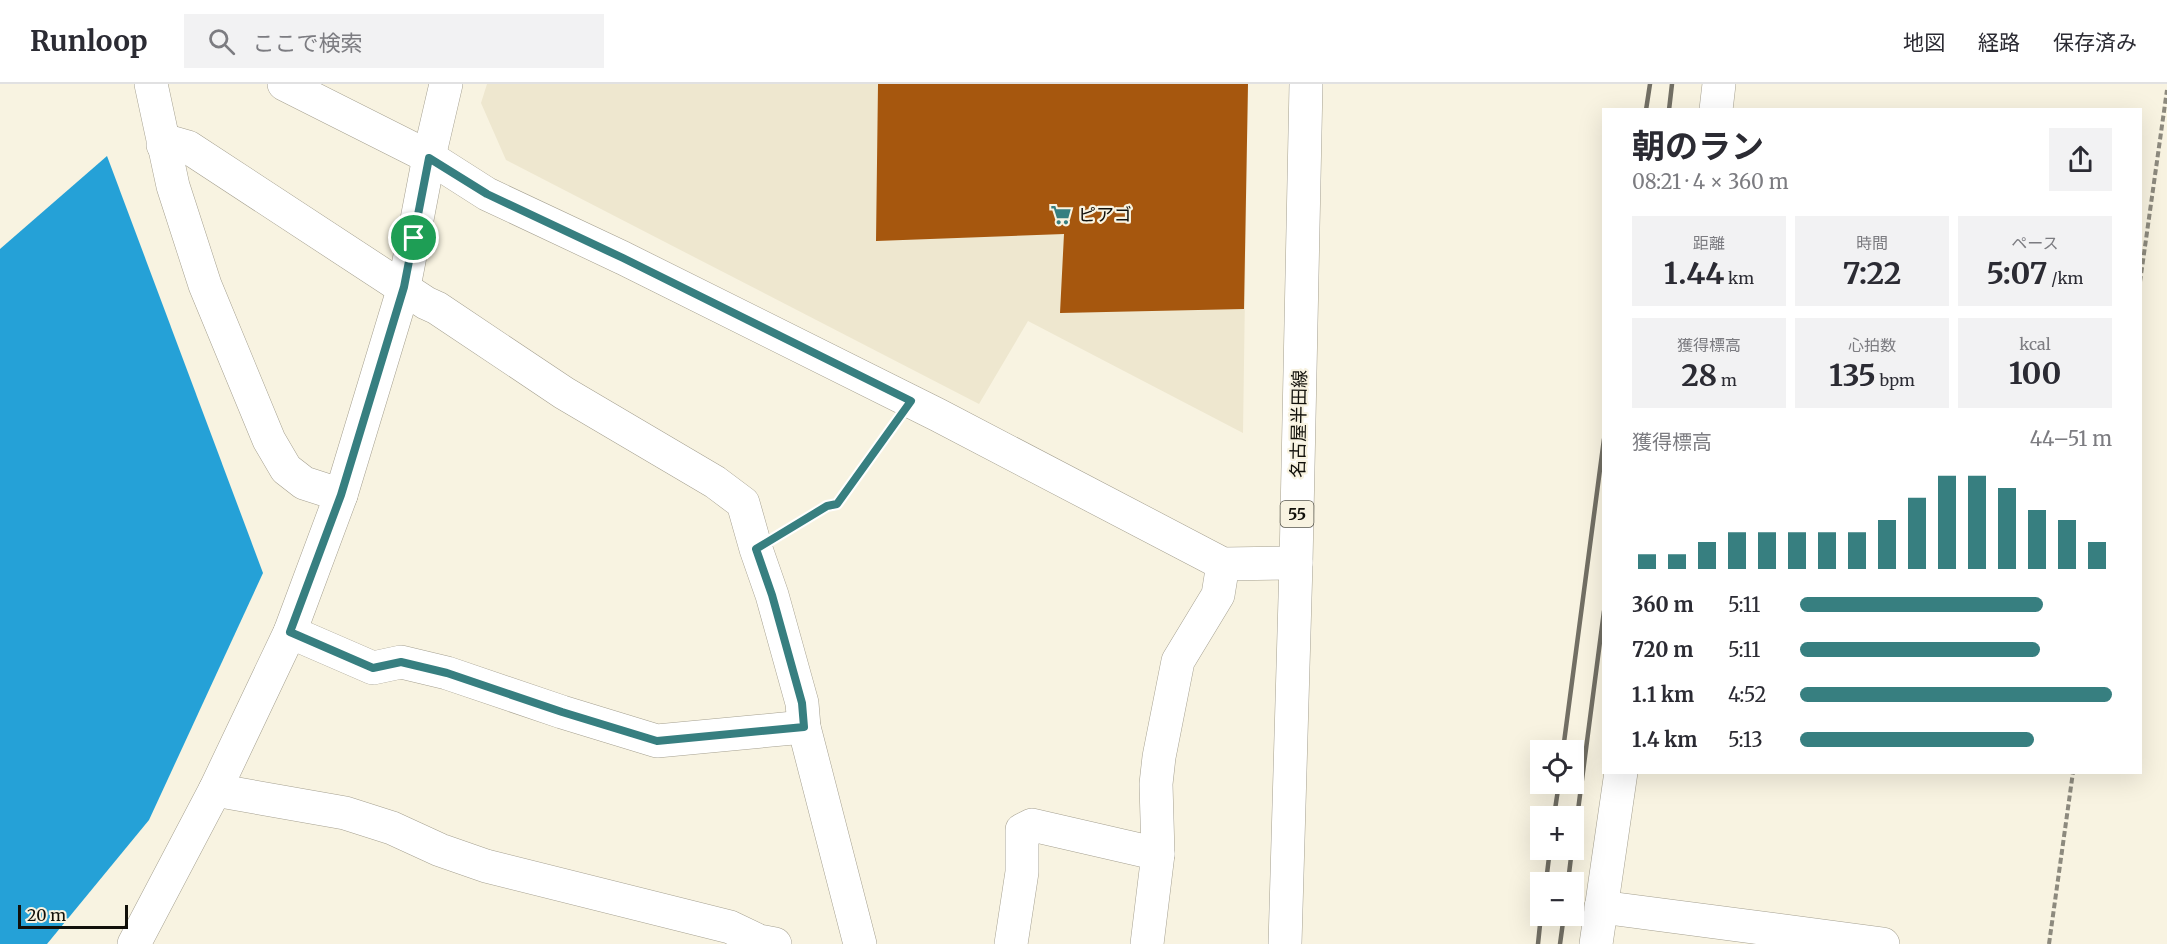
<!DOCTYPE html>
<html lang="ja">
<meta charset="utf-8">
<style>
body{margin:0;font-family:Merriweather,"Noto Sans JP",serif;background:#f2f2f3;color:#2b2b33;height:100vh;display:flex;flex-direction:column;font-size:22px;white-space:nowrap}
*{box-sizing:border-box;margin:0}
p{font-size:20px;color:#7c7c81}
.icon{flex:none;width:33px;height:33px;fill:none;stroke:currentColor;stroke-width:2;stroke-linecap:round;stroke-linejoin:round}
.map{position:relative;flex:1;overflow:hidden}
.sheet{position:absolute;left:1602px;top:24px;width:540px;height:666px;display:flex;flex-direction:column;background:#fff;border-radius:0px;box-shadow:0 6px 24px #0002}
.sheet>*{flex:none}
.fabs{position:absolute;left:1530px;top:656px;display:grid;gap:12px}
.fabs a{display:grid;place-items:center;width:54px;height:54px;border-radius:0px;background:#fff;box-shadow:0 6px 24px #0002;font-size:30px}
.scale{position:absolute;left:18px;bottom:15px;width:110px;box-sizing:border-box;padding-left:6px;border:3px solid #11100a;border-top:0;font-size:16px;line-height:21px;white-space:nowrap;color:#11100a;-webkit-text-stroke:4px #f8f3e1;paint-order:stroke}
.pin{position:absolute;display:grid;place-items:center;width:51px;height:51px;color:#fff;margin:-26px;border:3px solid #fff;border-radius:50%;box-shadow:0 2px 6px #0007}
.round{display:grid;place-items:center;flex:none;width:63px;height:63px;border-radius:0px;background:#f2f2f3}
.summary{display:flex;align-items:center;justify-content:space-between;height:102px;padding:0 30px}
h1{font-size:33px;font-weight:700;line-height:45px}
.figures{display:grid;grid-template-columns:repeat(3,1fr);gap:9px;height:102px;padding:6px 30px}
.figures div{display:grid;align-content:center;border-radius:0px;background:#f2f2f3;text-align:center}
.figures b{font-size:30px;font-weight:700}
.figures small{font-size:16px;font-weight:400}
.figures p{font-size:16px}
.chart{height:168px;padding:12px 30px}
.chart p{display:flex;justify-content:space-between}
.chart svg{width:100%;height:108px;margin-top:6px;stroke:#377f80;stroke-width:6}
ul{padding:0 30px;list-style:none;font-size:20px}
li{display:grid;grid-template-columns:96px 72px 1fr;align-items:center;height:45px}
li i{height:15px;border-radius:8px;background:#377f80}
header{display:flex;align-items:center;gap:36px;box-sizing:border-box;height:84px;padding:0 30px;background:#fff;border-bottom:2px solid #e1e1e2}
header strong{font-size:28px}
nav{display:flex;gap:33px;margin-inline-start:auto;font-size:21px}
.search{width:420px;height:54px;background:#f2f2f3;display:flex;align-items:center;gap:15px;box-sizing:border-box;padding:0 21px;border-radius:0px;color:#7c7c81;font-size:22px}
.map>svg:first-child{display:block}
.built{fill:#eee7cf}
.water{fill:#25a1d7}
.building{fill:#a6570e}
.lines{fill:none;stroke-linecap:round;stroke-linejoin:round}
.minor-casing{stroke:#a5a090;stroke-width:34}
.major-casing{stroke:#a5a090;stroke-width:34}
.path{stroke:#8d8a7e;stroke-width:4;stroke-dasharray:6 3;stroke-linecap:butt}
.minor{stroke:#fff;stroke-width:33}
.major{stroke:#fff;stroke-width:33}
.rail{stroke:#726f64;stroke-width:4.5}
.route-casing{stroke:#fff;stroke-width:12}
.route{stroke:#377f80;stroke-width:8}
.labels{text-anchor:middle;stroke-width:4.5;stroke-linejoin:round;paint-order:stroke}
.shield{fill:#f8f3e1;stroke:#56544a;stroke-width:1.5}
.shield-label{font-size:16px;font-weight:bold;fill:#11100a}
.poi-label{font-size:18px;fill:#11100a;stroke:#f8f3e1;text-anchor:start}
.street-label{font-size:18px;fill:#11100a;stroke:#f8f3e1}
</style>
<header>
<strong>Runloop</strong>
<div class="search"><svg class="icon" aria-label="search" viewBox="0 0 24 24"><circle cx="10" cy="10" r="6"/><path d="M15 15l6 6"/></svg>ここで検索</div>
<nav><a>地図</a><a>経路</a><a>保存済み</a></nav>
</header>
<div class="map">
<svg width="2167" height="860" viewBox="0 0 2167 860">
<rect width="100%" height="100%" fill="#f8f3e1"/>
<polygon class="built" points="487,0 1248,0 1243,349 1028,237 979,320 506,76 481,19"/>
<polygon class="water" points="107,72 263,489 149,736 47,860 0,860 0,165"/>
<polygon class="building" points="878,0 1248,0 1244,225 1060,229 1064,150 876,157"/>
<g class="lines">
<g class="minor-casing">
<g id="minor">
<polyline points="151,0 173,102 205,201 269,356 286,385 304,399 341,411"/>
<polyline points="284,0 429,73 487,110 623,174 938,331 1223,480 1296,479"/>
<polyline points="1716,26 1719,0"/>
<polyline points="163,61 174,59 188,63 426,219 437,224 564,309 715,398 743,419 756,465 772,511 802,619 804,643 860,860"/>
<polyline points="290,548 373,584 401,578 447,589 562,628 657,657 804,643"/>
<polyline points="215,706 345,729 392,744 440,766 486,782 730,843 759,857 775,860"/>
<polyline points="1158,770 1156,700 1159,673 1178,577 1218,511 1223,480"/>
<polyline points="1601,823 1883,860"/>
<polyline points="134,860 215,706 290,548 341,411 404,203 429,73 446,0"/>
<polyline points="1011,860 1022,788 1022,746 1032,741 1158,770 1147,860"/>
<polyline points="1596,860 1621,688"/>
</g>
</g>
<g class="major-casing">
<polyline id="major" points="1285,860 1296,479 1306,0"/>
</g>
<g class="path">
<polyline points="2140,198 2167,6"/>
<polyline points="788,447 827,422 837,420 890,346"/>
<polyline points="2049,860 2073,688"/>
</g>
<use href="#minor" class="minor"/>
<use href="#major" class="major"/>
<g class="rail">
<polyline points="1646,26 1650,0"/>
<polyline points="1669,26 1672,0"/>
<polyline points="1563,666 1604,355"/>
<polyline points="1554,732 1559,699"/>
<polyline points="1574,757 1604,527"/>
<polyline points="1546,798 1550,765"/>
<polyline points="1568,798 1572,765"/>
<polyline points="1538,860 1541,831"/>
<polyline points="1560,860 1564,831"/>
</g>
</g>
<g class="lines">
<g class="route-casing">
<polygon id="route" points="429,74 487,110 623,174 911,317 837,420 827,422 756,465 772,511 802,619 804,643 657,657 562,628 447,589 401,578 373,584 290,548 341,411 404,203"/>
</g>
<use href="#route" class="route"/>
</g>
<defs>
<g id="supermarket-bare" transform="scale(1.62)"><path d="M-6-5.5h2.5l.6 2H6L4.5 2H-2.5L-4.4-4H-6ZM-1.5 3.2a1.3 1.3 0 1 0 .1 0ZM3 3.2a1.3 1.3 0 1 0 .1 0Z" fill="#377f80" stroke="#f8f3e1" stroke-width="2.5" paint-order="stroke"/></g>
</defs>
<g fill-rule="evenodd">
<use href="#supermarket-bare" x="1061" y="131"/>
</g>
<g class="labels">
<rect class="shield" x="1280.5" y="417" width="33" height="26" rx="4.5"/>
<g class="shield-label">
<text x="1297" y="436">55</text>
</g>
<g class="poi-label">
<text x="1078" y="137">ピアゴ</text>
</g>
<g class="street-label">
<text transform="translate(1299 340) rotate(-89)" y="6">名古屋半田線</text>
</g>
</g>
</svg>
<div class="fabs">
<a><svg class="icon" aria-label="locate" viewBox="0 0 24 24"><circle cx="12" cy="12" r="6"/><path d="M12 2v4M12 18v4M2 12h4M18 12h4"/></svg></a>
<a>+</a>
<a>−</a>
</div>
<div class="scale">20 m</div>
<div class="pin" style="left:414px;top:154px;background:#1e9e55"><svg class="icon" aria-label="arrive" viewBox="0 0 24 24"><path d="M6 21V4h12l-3 4 3 4H6"/></svg></div>
<section class="sheet">
<div class="summary"><div><h1>朝のラン</h1><p>08:21 · 4 × 360 m</p></div><a class="round"><svg class="icon" aria-label="share" viewBox="0 0 24 24"><path d="M12 15V3M7 8l5-5 5 5M5 13v7h14v-7"/></svg></a></div>
<div class="figures">
<div><p>距離</p><b>1.44<small> km</small></b></div>
<div><p>時間</p><b>7:22</b></div>
<div><p>ペース</p><b>5:07<small> /km</small></b></div>
</div>
<div class="figures">
<div><p>獲得標高</p><b>28<small> m</small></b></div>
<div><p>心拍数</p><b>135<small> bpm</small></b></div>
<div><p>kcal</p><b>100</b></div>
</div>
<div class="chart"><p><span>獲得標高</span>44–51 m</p>
<svg viewBox="0 0 160 44" preserveAspectRatio="none"><path d="M5 44V38M15 44V38M25 44V33M35 44V29M45 44V29M55 44V29M65 44V29M75 44V29M85 44V24M95 44V15M105 44V6M115 44V6M125 44V11M135 44V20M145 44V24M155 44V33"/></svg>
</div>
<ul>
<li><b>360 m</b>5:11<i style="width:78%"></i></li>
<li><b>720 m</b>5:11<i style="width:77%"></i></li>
<li><b>1.1 km</b>4:52<i style="width:100%"></i></li>
<li><b>1.4 km</b>5:13<i style="width:75%"></i></li>
</ul>
</section>
</div>
